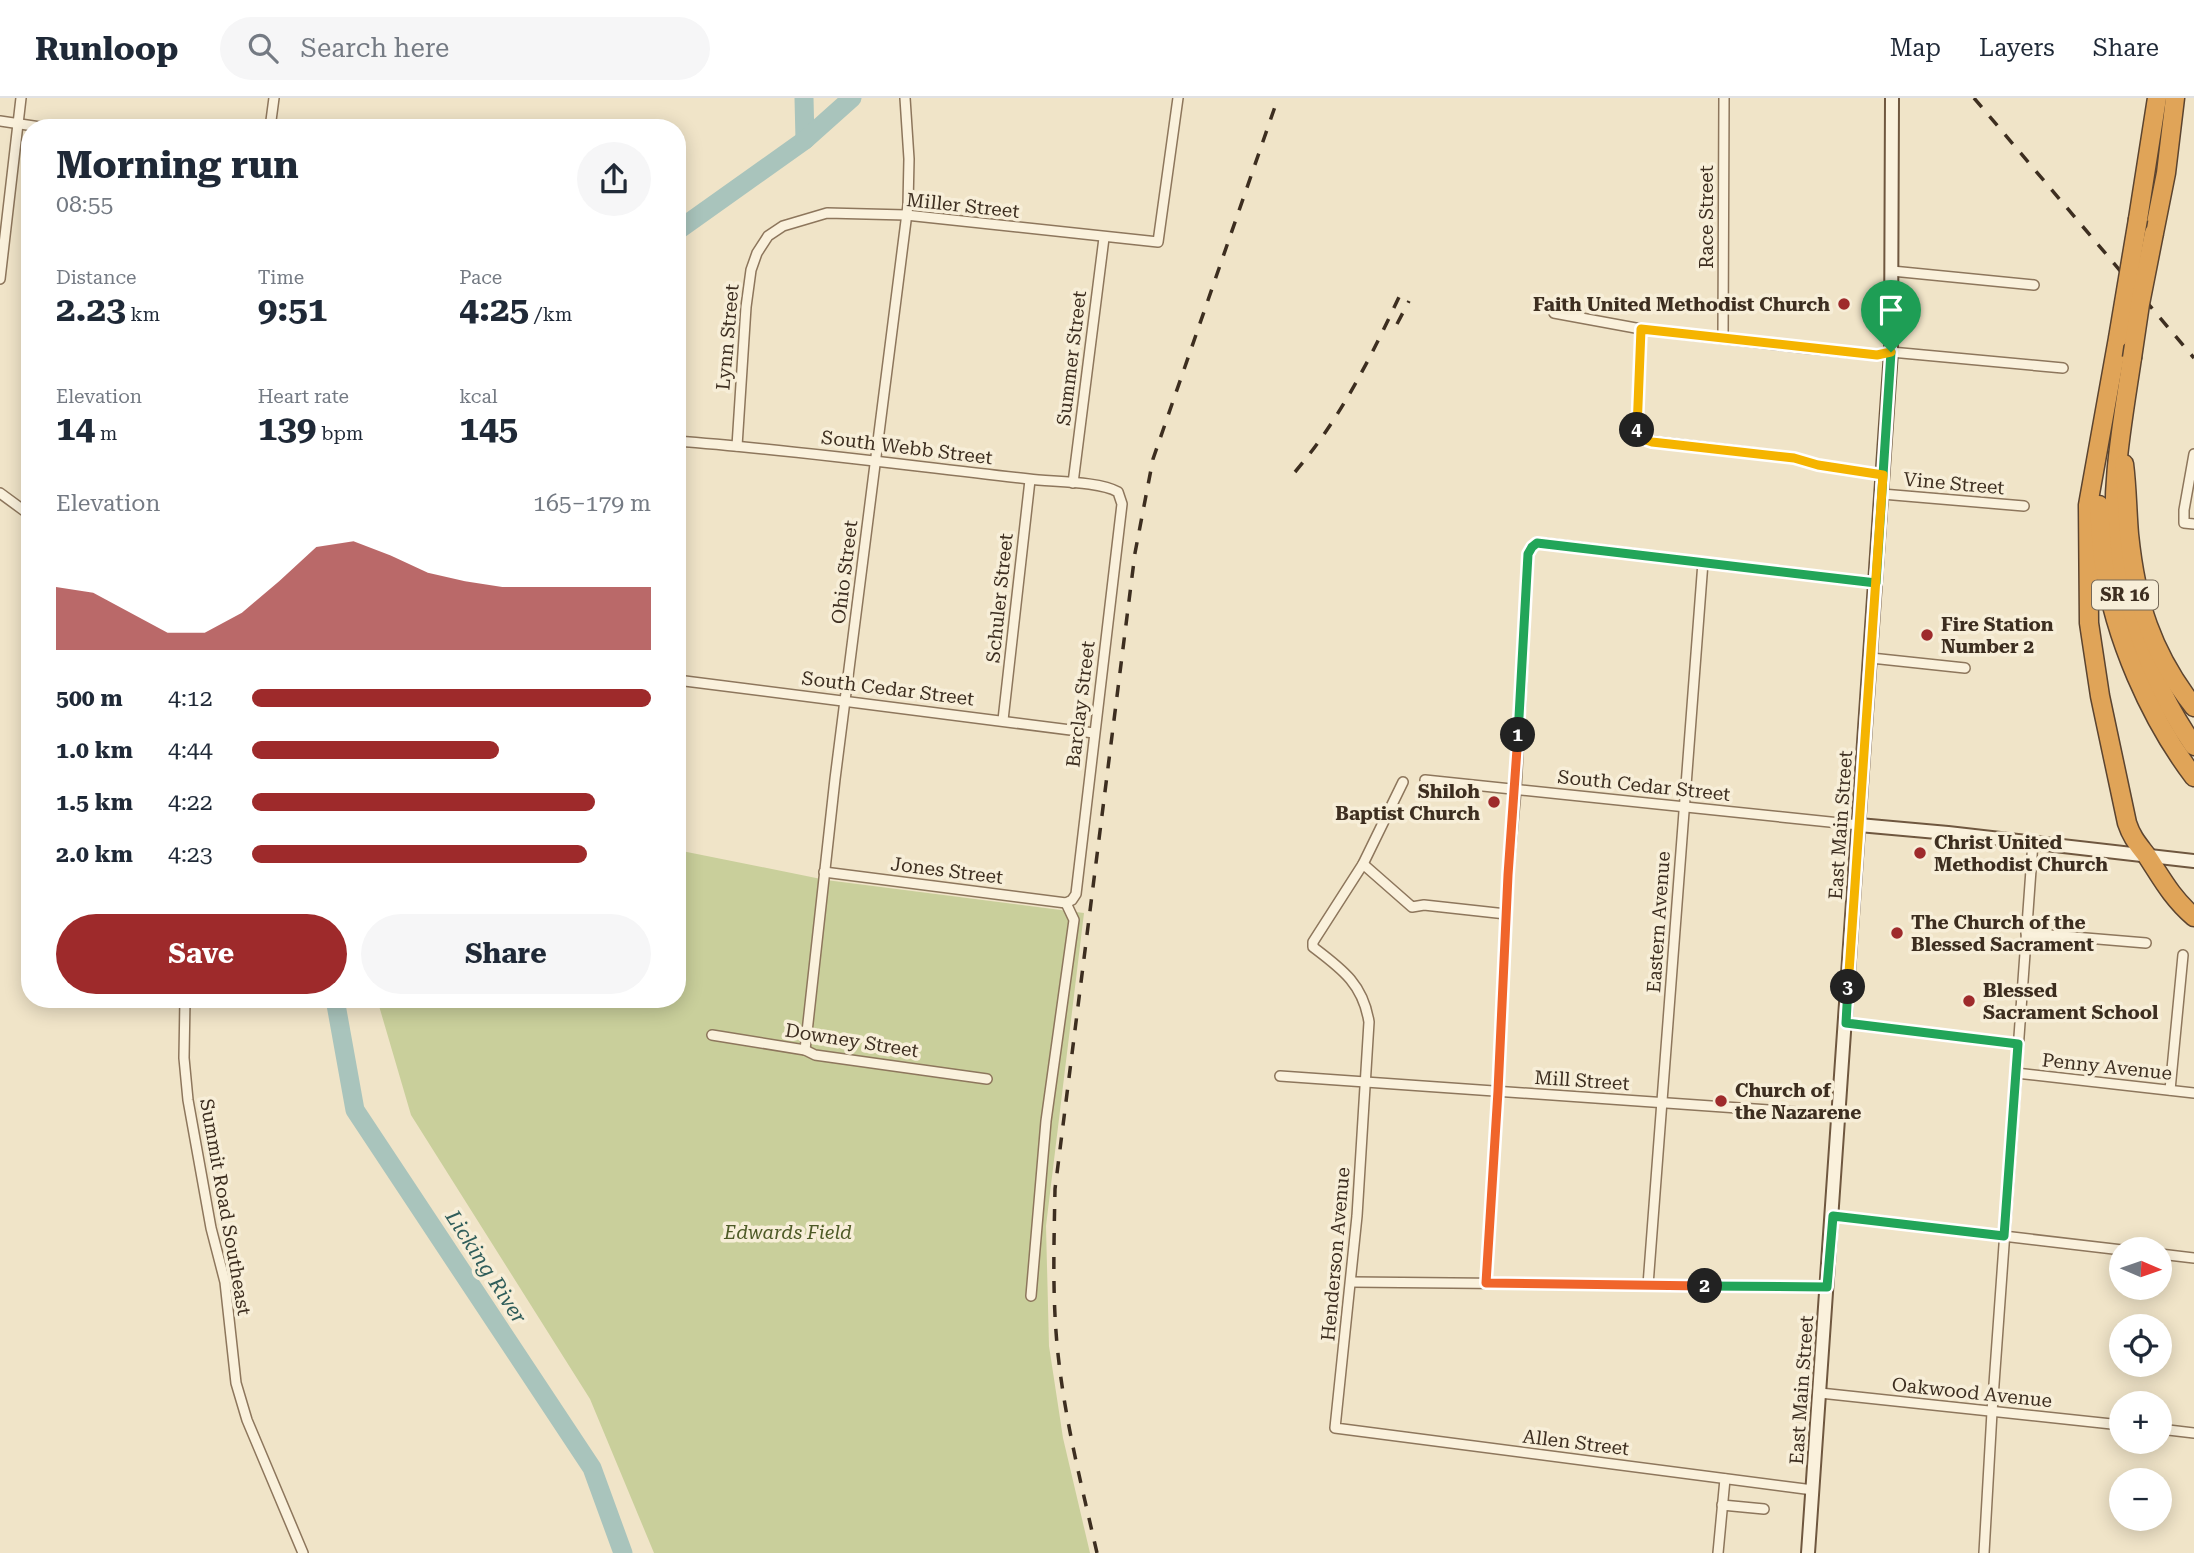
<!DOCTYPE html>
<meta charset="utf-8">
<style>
body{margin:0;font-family:"Roboto Serif",serif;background:#f6f6f7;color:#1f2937;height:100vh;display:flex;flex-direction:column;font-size:26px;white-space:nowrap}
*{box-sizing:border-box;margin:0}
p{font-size:23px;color:#747a83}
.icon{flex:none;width:38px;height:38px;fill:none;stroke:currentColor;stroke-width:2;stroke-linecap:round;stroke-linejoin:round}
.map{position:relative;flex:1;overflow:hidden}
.side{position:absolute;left:21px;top:21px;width:665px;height:889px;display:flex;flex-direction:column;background:#fff;border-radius:28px;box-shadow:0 4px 18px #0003}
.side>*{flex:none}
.needle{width:46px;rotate:92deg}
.fabs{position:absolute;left:2109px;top:1139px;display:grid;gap:14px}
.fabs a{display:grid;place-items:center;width:63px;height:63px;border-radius:50%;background:#fff;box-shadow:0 4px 18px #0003;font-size:35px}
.pin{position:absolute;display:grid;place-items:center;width:60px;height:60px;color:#fff;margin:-72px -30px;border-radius:50% 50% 50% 0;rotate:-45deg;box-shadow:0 0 7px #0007}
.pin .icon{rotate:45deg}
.km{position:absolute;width:35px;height:35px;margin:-18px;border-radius:50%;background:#222;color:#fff;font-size:19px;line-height:35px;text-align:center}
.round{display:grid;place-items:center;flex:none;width:74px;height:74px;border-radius:37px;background:#f6f6f7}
.overview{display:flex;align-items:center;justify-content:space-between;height:119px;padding:0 35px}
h1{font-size:38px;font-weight:700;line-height:52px}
.figures{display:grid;grid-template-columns:repeat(3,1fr);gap:10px;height:119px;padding:7px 35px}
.figures div{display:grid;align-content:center}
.figures b{font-size:35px;font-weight:700}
.figures small{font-size:19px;font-weight:400}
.figures p{font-size:19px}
.chart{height:196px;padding:14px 35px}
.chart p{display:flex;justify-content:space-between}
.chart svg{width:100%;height:126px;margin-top:7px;fill:#9e2a2b;opacity:.7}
.cta{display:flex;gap:14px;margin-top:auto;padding:14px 35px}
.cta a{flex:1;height:80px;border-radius:42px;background:#9e2a2b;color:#fff;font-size:28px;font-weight:700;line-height:80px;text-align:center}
.cta a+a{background:#f6f6f7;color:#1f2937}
ul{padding:0 35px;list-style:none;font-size:23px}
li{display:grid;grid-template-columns:112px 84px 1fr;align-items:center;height:52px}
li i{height:18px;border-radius:9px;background:#9e2a2b}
header{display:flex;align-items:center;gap:42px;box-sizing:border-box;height:98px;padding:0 35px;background:#fff;border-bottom:2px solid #e0e1e3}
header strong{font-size:33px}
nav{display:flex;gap:38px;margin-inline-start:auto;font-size:24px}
.search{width:490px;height:63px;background:#f6f6f7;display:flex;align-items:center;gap:18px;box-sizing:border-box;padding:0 24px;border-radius:38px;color:#747a83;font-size:26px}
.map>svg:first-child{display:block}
.green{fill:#c9cf9b}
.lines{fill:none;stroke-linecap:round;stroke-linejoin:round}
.river{stroke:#a9c4bc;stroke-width:19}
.minor-casing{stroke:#8d765c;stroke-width:12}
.secondary-casing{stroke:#6f573f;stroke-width:16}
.motorway-casing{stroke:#5b4430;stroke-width:21}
.minor{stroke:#faf1dc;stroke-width:9}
.secondary{stroke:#faf1dc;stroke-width:12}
.motorway{stroke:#e0a458;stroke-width:18}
.rail{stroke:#3d2e20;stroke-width:3.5;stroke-dasharray:12 12;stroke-linecap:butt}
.motorway-bridge-casing{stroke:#5b4430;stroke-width:21;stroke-linecap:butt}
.motorway-bridge{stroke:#e0a458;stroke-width:18}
.split-1-casing{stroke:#fff;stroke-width:14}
.split-2-casing{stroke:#fff;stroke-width:14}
.split-3-casing{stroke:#fff;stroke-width:14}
.split-4-casing{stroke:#fff;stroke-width:14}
.split-5-casing{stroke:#fff;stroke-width:14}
.split-1{stroke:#22a559;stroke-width:9}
.split-2{stroke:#f0652b;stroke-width:9}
.split-3{stroke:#22a559;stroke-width:9}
.split-4{stroke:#f5b400;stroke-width:9}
.split-5{stroke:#f5b400;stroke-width:9}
.poi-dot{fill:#9e2a2b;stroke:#f7eed8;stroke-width:2.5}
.labels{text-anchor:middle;stroke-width:7;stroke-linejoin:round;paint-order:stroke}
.shield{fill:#f7eed8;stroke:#756857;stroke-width:2}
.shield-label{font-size:18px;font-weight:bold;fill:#3d2e20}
.street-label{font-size:19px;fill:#3d2e20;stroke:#f7eed8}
.poi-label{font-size:19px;font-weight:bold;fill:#3d2e20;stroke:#f7eed8;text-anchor:start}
.park-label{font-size:19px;font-style:italic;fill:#4d5a26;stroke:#f7eed8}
.water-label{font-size:21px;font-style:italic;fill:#2f5d5a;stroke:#f7eed8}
</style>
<header>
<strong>Runloop</strong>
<div class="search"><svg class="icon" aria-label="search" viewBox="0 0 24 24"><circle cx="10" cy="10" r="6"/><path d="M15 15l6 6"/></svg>Search here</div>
<nav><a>Map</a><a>Layers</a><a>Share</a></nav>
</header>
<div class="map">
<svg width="2194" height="1455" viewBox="0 0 2194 1455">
<rect width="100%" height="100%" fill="#f0e4c8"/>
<polygon class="green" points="677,752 826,782 1084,815 1046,1128 1049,1248 1063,1340 1090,1455 654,1455 590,1301 411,1017 377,901 677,901"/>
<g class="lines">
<g class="river">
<polyline points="804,0 805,42"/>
<polyline points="677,133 805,42 852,0"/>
<polyline points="335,901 355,1012 592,1370 623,1455"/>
</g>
<g class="minor-casing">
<g id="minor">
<polyline points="0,23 47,30"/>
<polyline points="270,30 274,0"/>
<polyline points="1892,173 2034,187"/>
<polyline points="0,181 21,0"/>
<polyline points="1554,215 1641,231 1804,250 1877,257 1891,254 2063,270"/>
<polyline points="1641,231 1637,326 1638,337 1642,342 1794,360 1818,367 1883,377"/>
<polyline points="1723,239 1724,0"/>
<path d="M677 343C795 352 911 368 1029 381 1052 384 1099 383 1118 394L1122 406 1076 796 1072 802 1066 805"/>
<polyline points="737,348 746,209 751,172 757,155 768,138 783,128 827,115 906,117 1158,144 1178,0"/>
<polyline points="2194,356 2184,412 2184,425 2194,426"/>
<polyline points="1073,385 1104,140"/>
<polyline points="0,395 30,417"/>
<polyline points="1882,396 2024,408"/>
<polyline points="1871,560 1965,570"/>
<polyline points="677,582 1094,635"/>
<polyline points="1003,622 1030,382"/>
<polyline points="1425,682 1859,727"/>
<path d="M1403 684 1363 766 1313 844V849C1342 871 1363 886 1369 924L1357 1118 1335 1330 1813 1392"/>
<polyline points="1363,766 1412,809 1424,807 1506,816"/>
<polyline points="824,774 1066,805"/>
<polyline points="2026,835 2146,845"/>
<polyline points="185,901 184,960 188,1002 211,1130 225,1184 236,1285 247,1322 303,1455"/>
<polyline points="1846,925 2018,946"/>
<polyline points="712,937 805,952 815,957 987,981"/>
<polyline points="805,952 835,681 908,107 909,61 905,0"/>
<polyline points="2016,975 2194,995"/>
<polyline points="1280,978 1839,1017"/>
<polyline points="2170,992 2183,857"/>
<polyline points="1833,1118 2122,1152"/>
<polyline points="2160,1156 2194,1160"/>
<polyline points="1351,1184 1827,1189"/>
<path d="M1486 1185 1498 993 1508 777 1516 692 1528 456C1531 449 1535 445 1542 445L1876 485"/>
<polyline points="1648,1187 1703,464"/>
<polyline points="1031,1198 1046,1023 1074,822 1066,805"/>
<polyline points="1820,1295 2121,1327"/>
<polyline points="2160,1331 2194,1335"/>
<polyline points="1722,1407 1764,1411"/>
<polyline points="1718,1455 1725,1381"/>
<polyline points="1984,1455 1992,1314 2033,744"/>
</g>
</g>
<g class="secondary-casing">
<g id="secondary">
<polyline points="1859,727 1948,735 2194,763"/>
<polyline points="1808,1455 1891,254 1892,0"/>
</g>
</g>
<g class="motorway-casing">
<g id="motorway">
<polyline points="2138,121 2157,0"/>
<polyline points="2154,135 2166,75 2175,0"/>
<path d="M2118 240 2088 407 2089 525 2100 598 2127 725C2132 740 2138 746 2147 758 2162 781 2172 800 2194 819"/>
<path d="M2132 260C2122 327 2109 394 2117 462 2119 479 2125 497 2130 514 2145 562 2165 606 2194 648"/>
<path d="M2124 366C2127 389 2127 412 2129 436 2136 504 2151 554 2194 609"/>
<path d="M2099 407C2100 427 2101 447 2104 467 2114 539 2150 621 2194 679"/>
</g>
</g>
<use href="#minor" class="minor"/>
<use href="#secondary" class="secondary"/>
<use href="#motorway" class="motorway"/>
<g class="rail">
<polyline points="1974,0 2194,260"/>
<polyline points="1397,226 1409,203"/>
<path d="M1295 374C1340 321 1370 261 1399 199"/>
<path d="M1097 1455C1082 1389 1065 1323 1058 1256 1052 1201 1054 1146 1055 1091L1135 455 1153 361 1278 0"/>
</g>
<g class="motorway-bridge-casing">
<g id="motorway-bridge">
<polyline points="2118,240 2138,121"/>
<polyline points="2132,260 2140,206 2154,135"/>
</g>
</g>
<use href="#motorway-bridge" class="motorway-bridge"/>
</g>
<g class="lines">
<g class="split-1-casing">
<polyline id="split-1" points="1518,637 1528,456 1532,449 1537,445 1876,485 1891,254"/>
</g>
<g class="split-2-casing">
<polyline id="split-2" points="1518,637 1508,777 1498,993 1486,1185 1705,1188"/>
</g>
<g class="split-3-casing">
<polyline id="split-3" points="1705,1188 1827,1189 1833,1118 2004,1138 2018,946 1846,925 1848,889"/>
</g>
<g class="split-4-casing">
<polyline id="split-4" points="1637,332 1640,340 1652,344 1794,360 1818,367 1883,377 1848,889"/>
</g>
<g class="split-5-casing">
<polyline id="split-5" points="1637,332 1641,231 1877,257 1891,254"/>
</g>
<use href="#split-1" class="split-1"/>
<use href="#split-2" class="split-2"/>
<use href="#split-3" class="split-3"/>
<use href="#split-4" class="split-4"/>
<use href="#split-5" class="split-5"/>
</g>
<g class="poi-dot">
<circle cx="1844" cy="206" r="7"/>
<circle cx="1927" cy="537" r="7"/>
<circle cx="1494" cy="704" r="7"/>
<circle cx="1920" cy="755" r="7"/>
<circle cx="1897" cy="835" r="7"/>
<circle cx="1969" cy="903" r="7"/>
<circle cx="1721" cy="1003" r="7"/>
</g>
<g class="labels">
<rect class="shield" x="2092" y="482.5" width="66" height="29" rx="5"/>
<g class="shield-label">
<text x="2125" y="503">SR 16</text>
</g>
<g class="street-label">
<text transform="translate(963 107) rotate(6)" y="7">Miller Street</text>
<text transform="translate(1706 119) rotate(-90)" y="7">Race Street</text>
<text transform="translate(727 239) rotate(-85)" y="7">Lynn Street</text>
<text transform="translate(1071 260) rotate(-83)" y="7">Summer Street</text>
<text transform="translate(907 349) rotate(7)" y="7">South Webb Street</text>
<text transform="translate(1954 385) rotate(5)" y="7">Vine Street</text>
<text transform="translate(844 474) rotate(-83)" y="7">Ohio Street</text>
<text transform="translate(999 500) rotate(-84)" y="7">Schuler Street</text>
<text transform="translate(888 590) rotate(7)" y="7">South Cedar Street</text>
<text transform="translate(1080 606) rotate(-83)" y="7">Barclay Street</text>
<text transform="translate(1644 687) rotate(6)" y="7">South Cedar Street</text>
<text transform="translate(1840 727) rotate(-86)" y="7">East Main Street</text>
<text transform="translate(947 772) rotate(7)" y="7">Jones Street</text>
<text transform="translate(1658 824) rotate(-86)" y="7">Eastern Avenue</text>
<text transform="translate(852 942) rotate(9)" y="7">Downey Street</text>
<text transform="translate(2107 968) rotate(6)" y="7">Penny Avenue</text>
<text transform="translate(1582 982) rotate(4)" y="7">Mill Street</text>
<text transform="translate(226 1109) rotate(80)" y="7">Summit Road Southeast</text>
<text transform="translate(1335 1156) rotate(-85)" y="7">Henderson Avenue</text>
<text transform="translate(1801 1292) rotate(-86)" y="7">East Main Street</text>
<text transform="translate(1972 1294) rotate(6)" y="7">Oakwood Avenue</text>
<text transform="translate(1576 1344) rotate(7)" y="7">Allen Street</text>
</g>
<g class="poi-label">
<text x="1830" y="213" text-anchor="end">Faith United Methodist Church</text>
<text x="1941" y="533">Fire Station<tspan x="1941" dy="22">Number 2</tspan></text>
<text x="1480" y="700" text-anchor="end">Shiloh<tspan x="1480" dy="22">Baptist Church</tspan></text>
<text x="1934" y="751">Christ United<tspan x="1934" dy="22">Methodist Church</tspan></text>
<text x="1911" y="831">The Church of the<tspan x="1911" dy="22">Blessed Sacrament</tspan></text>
<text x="1983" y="899">Blessed<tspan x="1983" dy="22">Sacrament School</tspan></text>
<text x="1735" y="999">Church of<tspan x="1735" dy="22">the Nazarene</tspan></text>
</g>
<g class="park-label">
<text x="788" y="1141">Edwards Field</text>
</g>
<g class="water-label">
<text transform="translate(486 1169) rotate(57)" y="7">Licking River</text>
</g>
</g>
</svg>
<div class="fabs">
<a><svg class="needle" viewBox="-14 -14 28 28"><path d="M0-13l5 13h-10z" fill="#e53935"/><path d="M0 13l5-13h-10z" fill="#747a83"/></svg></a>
<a><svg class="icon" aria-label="locate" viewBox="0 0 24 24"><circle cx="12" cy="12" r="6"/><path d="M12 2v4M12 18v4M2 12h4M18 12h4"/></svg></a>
<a>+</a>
<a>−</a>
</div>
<div class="pin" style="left:1891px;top:254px;background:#1e9e55"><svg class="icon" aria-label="arrive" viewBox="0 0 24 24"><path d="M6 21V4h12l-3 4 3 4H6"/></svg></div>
<b class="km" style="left:1518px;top:637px">1</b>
<b class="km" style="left:1705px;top:1188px">2</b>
<b class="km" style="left:1848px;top:889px">3</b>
<b class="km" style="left:1637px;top:332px">4</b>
<section class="side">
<div class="overview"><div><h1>Morning run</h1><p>08:55</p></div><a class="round"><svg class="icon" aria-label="share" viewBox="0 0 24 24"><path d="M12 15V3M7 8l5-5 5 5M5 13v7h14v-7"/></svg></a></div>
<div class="figures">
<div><p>Distance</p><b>2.23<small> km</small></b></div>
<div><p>Time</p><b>9:51</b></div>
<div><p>Pace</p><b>4:25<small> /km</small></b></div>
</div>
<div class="figures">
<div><p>Elevation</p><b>14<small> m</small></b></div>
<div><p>Heart rate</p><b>139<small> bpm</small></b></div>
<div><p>kcal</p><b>145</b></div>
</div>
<div class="chart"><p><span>Elevation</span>165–179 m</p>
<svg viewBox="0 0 160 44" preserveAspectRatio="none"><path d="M0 44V22L10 24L20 31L30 38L40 38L50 31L60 20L70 8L80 6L90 11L100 17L110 20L120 22L130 22L140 22L150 22L160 22V44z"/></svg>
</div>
<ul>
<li><b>500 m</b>4:12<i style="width:100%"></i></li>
<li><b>1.0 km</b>4:44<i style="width:62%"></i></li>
<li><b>1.5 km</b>4:22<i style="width:86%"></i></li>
<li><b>2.0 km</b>4:23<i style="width:84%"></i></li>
</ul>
<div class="cta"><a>Save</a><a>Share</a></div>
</section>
</div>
